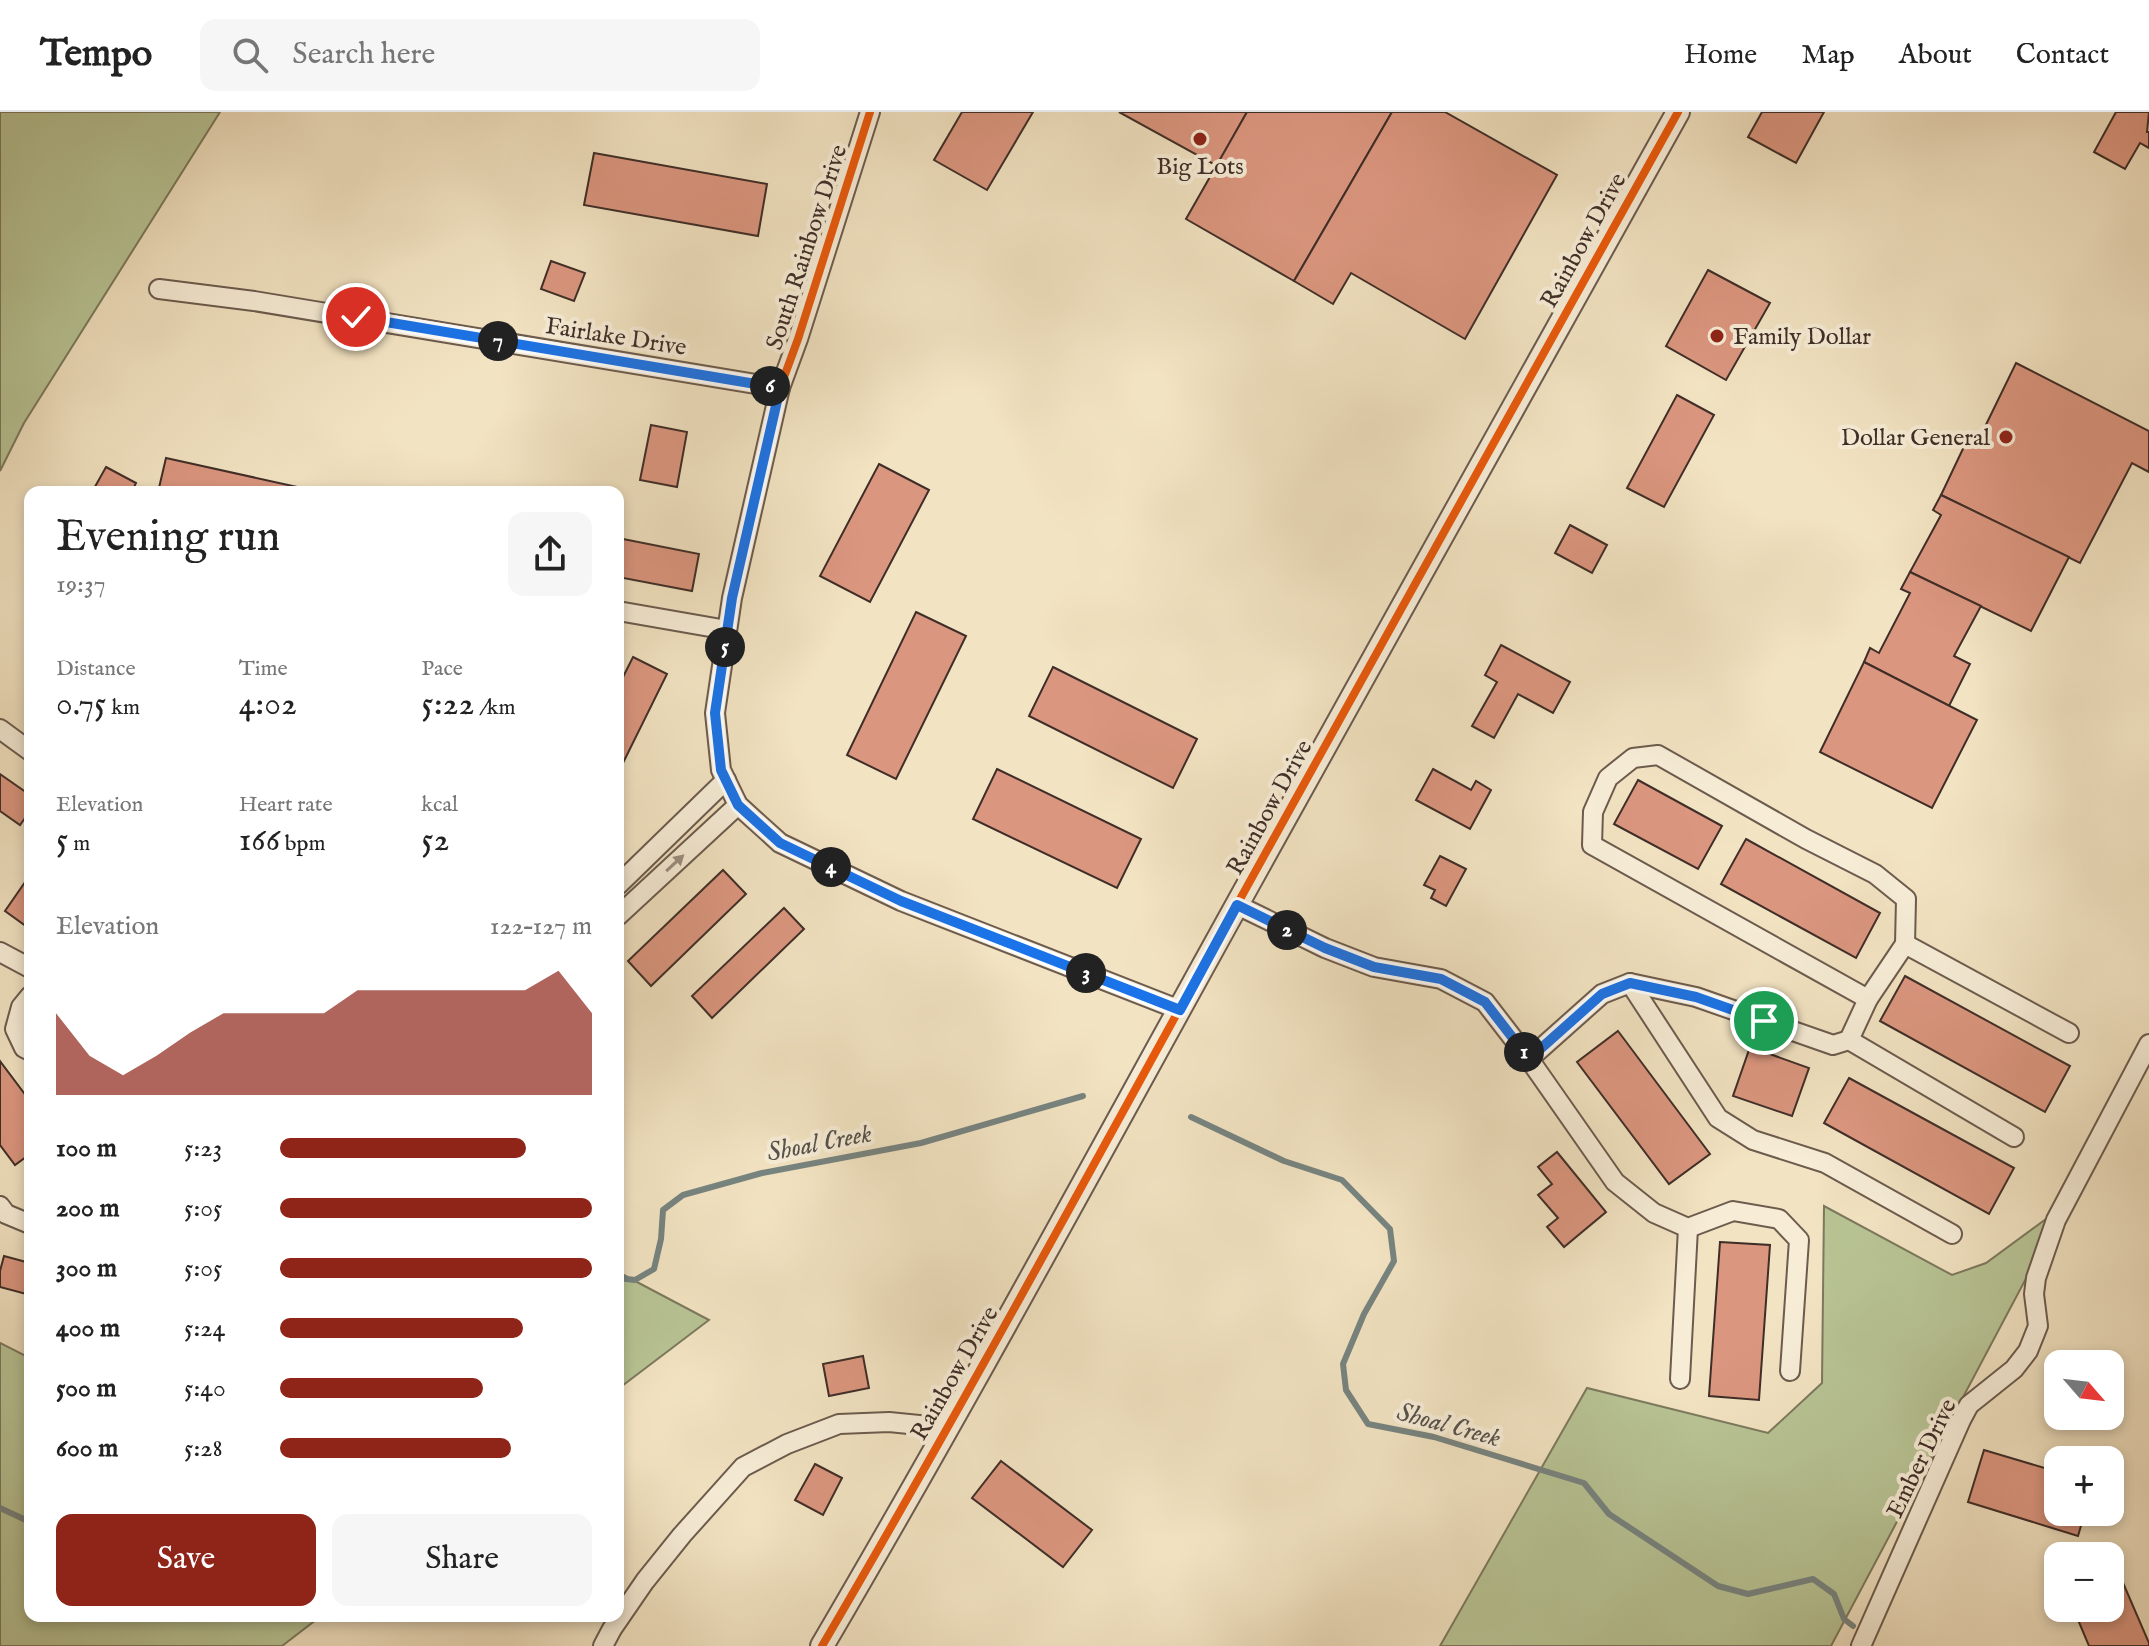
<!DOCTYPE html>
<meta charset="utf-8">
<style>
body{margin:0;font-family:"IM FELL English",serif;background:#f6f6f6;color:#222;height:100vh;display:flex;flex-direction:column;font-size:30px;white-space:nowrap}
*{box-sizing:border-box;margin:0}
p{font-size:26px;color:#767676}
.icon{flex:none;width:44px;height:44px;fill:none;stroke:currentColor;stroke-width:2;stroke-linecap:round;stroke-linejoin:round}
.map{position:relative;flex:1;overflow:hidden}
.drawer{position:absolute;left:24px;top:374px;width:600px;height:1136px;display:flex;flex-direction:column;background:#fff;border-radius:16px;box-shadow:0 4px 12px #0003}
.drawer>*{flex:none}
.needle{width:52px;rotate:118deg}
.controls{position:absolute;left:2044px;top:1238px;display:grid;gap:16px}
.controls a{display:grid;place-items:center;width:80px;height:80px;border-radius:16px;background:#fff;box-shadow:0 4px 12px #0003;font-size:40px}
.pin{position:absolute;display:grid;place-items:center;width:68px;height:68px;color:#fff;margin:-34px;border:4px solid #fff;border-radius:50%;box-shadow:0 2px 8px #0007}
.km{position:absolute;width:40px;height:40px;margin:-20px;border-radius:50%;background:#222;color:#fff;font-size:22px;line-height:40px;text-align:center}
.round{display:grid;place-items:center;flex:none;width:84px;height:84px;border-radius:16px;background:#f6f6f6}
.headline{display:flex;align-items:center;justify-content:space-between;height:136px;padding:0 32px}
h1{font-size:44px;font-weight:600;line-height:60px}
.figures{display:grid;grid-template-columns:repeat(3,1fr);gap:12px;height:136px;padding:8px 32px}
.figures div{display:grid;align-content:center}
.figures b{font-size:34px;font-weight:600}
.figures small{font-size:22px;font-weight:400}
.figures p{font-size:22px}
.chart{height:224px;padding:16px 32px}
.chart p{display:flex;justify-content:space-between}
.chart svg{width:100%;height:144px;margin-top:8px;fill:#8f2418;opacity:.7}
.action{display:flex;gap:16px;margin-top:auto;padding:16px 32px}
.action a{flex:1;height:92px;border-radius:16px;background:#8f2418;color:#fff;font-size:32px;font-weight:600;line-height:92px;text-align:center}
.action a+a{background:#f6f6f6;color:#222}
ul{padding:0 32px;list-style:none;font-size:26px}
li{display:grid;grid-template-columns:128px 96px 1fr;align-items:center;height:60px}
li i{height:20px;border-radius:10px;background:#8f2418}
header{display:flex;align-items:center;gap:48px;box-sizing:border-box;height:112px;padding:0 40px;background:#fff;border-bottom:2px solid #e0e0e0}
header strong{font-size:38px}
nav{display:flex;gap:44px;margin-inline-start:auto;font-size:28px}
.search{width:560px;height:72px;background:#f6f6f6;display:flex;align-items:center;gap:20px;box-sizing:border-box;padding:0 28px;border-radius:16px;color:#767676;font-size:30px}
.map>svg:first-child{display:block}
.green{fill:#b8c495;stroke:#7c795e;stroke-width:2}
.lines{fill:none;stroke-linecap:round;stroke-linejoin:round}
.stream{stroke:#778480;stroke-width:6}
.building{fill:#db967f;stroke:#3f2e28;stroke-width:2}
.minor-casing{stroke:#6c5b4e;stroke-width:22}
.tertiary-casing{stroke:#6c5b4e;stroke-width:26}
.minor{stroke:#f7edd7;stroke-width:18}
.tertiary{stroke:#f7edd7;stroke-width:22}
.cycleway-casing{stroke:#f7edd7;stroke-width:13}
.cycleway{stroke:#e8590c;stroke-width:8}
.oneway{fill:#9b8e80}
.route-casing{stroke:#fff;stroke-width:16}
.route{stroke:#1a73e8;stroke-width:10}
.poi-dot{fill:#8f2418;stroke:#f7edd7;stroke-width:3}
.labels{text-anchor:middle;stroke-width:8;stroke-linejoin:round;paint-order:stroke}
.poi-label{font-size:24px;fill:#3f2e28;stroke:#f7edd7}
.street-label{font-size:24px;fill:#3f2e28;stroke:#f7edd7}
.water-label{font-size:26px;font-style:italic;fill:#56524c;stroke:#f7edd7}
</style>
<header>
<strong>Tempo</strong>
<div class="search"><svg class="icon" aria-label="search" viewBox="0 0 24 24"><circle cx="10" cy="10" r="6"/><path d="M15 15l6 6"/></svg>Search here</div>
<nav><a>Home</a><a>Map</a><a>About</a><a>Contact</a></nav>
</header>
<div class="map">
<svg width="2149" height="1534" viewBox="0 0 2149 1534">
<rect width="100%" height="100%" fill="#f2e3c2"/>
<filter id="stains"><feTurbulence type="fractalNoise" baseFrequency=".0025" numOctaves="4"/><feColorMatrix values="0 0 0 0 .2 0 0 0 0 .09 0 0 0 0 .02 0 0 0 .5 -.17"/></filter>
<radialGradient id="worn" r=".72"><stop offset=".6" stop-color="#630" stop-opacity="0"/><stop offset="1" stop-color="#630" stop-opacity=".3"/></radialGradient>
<g class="green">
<polygon points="0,0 220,0 24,311 0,359"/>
<polygon points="2065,1093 1831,1534 1440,1534 1587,1276 1768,1321 1822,1271 1824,1094 1952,1163 1986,1151"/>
<polygon points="618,1160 709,1208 618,1277"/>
<polygon points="0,1231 30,1246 30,1504 321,1504 282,1534 0,1534"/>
</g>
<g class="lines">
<g class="stream">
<polyline points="1191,1005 1284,1049 1342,1068 1390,1117 1394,1149 1364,1202 1343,1252 1346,1278 1368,1312 1434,1325 1584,1371 1609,1402 1718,1474 1748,1482 1813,1467 1834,1482 1844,1507 1853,1514"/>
<polyline points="618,1166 635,1168 654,1157 661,1127 663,1098 683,1083 762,1061 921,1031 1083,984"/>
<polyline points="0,1396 30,1410"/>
</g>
</g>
<g class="building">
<polygon points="962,0 1033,0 987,78 934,48"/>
<polygon points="1119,0 1247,0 1217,54"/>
<polygon points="1247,0 1392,0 1294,169 1186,107"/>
<polygon points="1392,0 1445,0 1557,63 1465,227 1351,161 1333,192 1294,169"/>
<polygon points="1762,0 1824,0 1796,51 1748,25"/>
<polygon points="2116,0 2149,0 2147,20 2149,20 2149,36 2140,31 2125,57 2094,40"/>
<polygon points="594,41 767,72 758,124 584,93"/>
<polygon points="551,149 585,161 574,189 541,177"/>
<polygon points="1708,158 1770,191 1726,268 1666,234"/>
<polygon points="2016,251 2149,319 2149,360 2132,351 2080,451 1941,383 1970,322 1979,327"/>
<polygon points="1677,283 1714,303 1664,395 1627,376"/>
<polygon points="651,313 687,320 677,375 640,368"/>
<polygon points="166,346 320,380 158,380"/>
<polygon points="879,352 929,378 870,490 820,464"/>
<polygon points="106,355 136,371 132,380 92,380"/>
<polygon points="1941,383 2069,445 2031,519 1910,460 1941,403 1933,398"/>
<polygon points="1570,413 1607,433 1592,461 1555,441"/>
<polygon points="618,426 699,442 692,479 618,465"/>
<polygon points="1910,460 1981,494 1954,544 1970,552 1949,594 1864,550 1870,536 1879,541 1910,481 1901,477"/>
<polygon points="916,500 966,524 896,667 847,643"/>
<polygon points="1501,533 1570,570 1553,601 1518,582 1494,626 1472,614 1497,570 1485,563"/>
<polygon points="633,545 667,562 618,661 618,575"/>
<polygon points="1864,550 1977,608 1932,696 1820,640"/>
<polygon points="1053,555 1197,627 1173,676 1029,604"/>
<polygon points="997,657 1141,727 1117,776 973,707"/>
<polygon points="1433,657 1471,678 1476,669 1491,678 1470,717 1416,688"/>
<polygon points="0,662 30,683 30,699 20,713 0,699"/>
<polygon points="1638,668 1722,714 1698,757 1614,712"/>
<polygon points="1746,727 1880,801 1856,846 1721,772"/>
<polygon points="1440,744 1466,757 1446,794 1431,786 1435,778 1424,773"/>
<polygon points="723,758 746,782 651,874 628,849"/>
<polygon points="30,763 30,817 5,799"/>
<polygon points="784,796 804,817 712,906 692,884"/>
<polygon points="1905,864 2070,954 2045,1000 1880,909"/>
<polygon points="1618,919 1710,1042 1669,1072 1577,950"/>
<polygon points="1750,935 1809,956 1792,1004 1733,984"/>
<polygon points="0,949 30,989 30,1042 15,1053 0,1033"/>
<polygon points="1849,966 2014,1056 1989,1102 1824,1011"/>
<polygon points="1557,1040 1606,1100 1564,1135 1547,1115 1558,1106 1538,1083 1552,1072 1538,1055"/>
<polygon points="1720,1130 1770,1133 1759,1288 1709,1284"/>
<polygon points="4,1144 30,1151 30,1183 0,1175 0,1159"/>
<polygon points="863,1244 869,1276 829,1284 823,1252"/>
<polygon points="1984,1338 2058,1360 2058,1400 2085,1400 2078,1424 1968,1390"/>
<polygon points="1001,1349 1092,1418 1063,1455 972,1386"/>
<polygon points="815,1352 842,1366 823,1403 795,1388"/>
<polygon points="2111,1443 2149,1531 2149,1534 2089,1534 2073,1496 2110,1496"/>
</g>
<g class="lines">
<g class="minor-casing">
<g id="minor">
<polyline points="870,0 798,227 780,276 732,486 715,601 721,658 738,693 780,731 901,789 1180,898"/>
<polyline points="159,177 254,189 780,276"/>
<polyline points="618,499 727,518"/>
<polyline points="0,617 30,639"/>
<polyline points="618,773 726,668"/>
<polyline points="1237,793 1325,836 1374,855 1441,867 1485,890 1529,947 1615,1070 1654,1101 1688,1116 1733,1099 1779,1107 1799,1128 1790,1259"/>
<polyline points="618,804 738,693"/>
<polyline points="0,840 30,856"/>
<polyline points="1630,871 1718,1006 1753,1028 1825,1051 1952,1122"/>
<polyline points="30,884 21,895 15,917 24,936 30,939"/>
<polyline points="1868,887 1592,733 1593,700 1608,666 1633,646 1658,643 1806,727 1875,762 1906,787 1905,832 2069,921"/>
<polyline points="1849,928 2014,1025"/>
<polyline points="1529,947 1602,882 1630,871 1696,885 1833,933 1849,928 1868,887 1905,832"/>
<polyline points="0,1094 6,1102 30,1112"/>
<polyline points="1680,1267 1688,1116"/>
<polyline points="603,1534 612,1517 645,1469 682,1423 743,1355 787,1332 839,1312 889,1310 919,1313 942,1323"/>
<polyline points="1861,1534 1961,1308 1969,1293 2014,1257 2028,1239 2038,1214 2034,1182 2036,1166 2056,1108 2149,932"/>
</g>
</g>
<g class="tertiary-casing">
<path id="tertiary" d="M822 1534C980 1265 1127 990 1279 717 1412 478 1544 239 1678 0"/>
</g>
<use href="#minor" class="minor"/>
<use href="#tertiary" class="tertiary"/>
<g class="cycleway-casing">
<g id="cycleway">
<polyline points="870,0 798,227 780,276 732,486 715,601 721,658 738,693 780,731 901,789 1180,898"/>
<path d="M822 1534C980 1265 1127 990 1279 717 1412 478 1544 239 1678 0"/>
</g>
</g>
<use href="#cycleway" class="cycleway"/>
</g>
<defs><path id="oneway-solid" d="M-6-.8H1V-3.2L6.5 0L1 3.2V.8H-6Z" transform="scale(2)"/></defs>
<use class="oneway" href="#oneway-solid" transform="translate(675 751) rotate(-43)"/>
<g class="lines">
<g class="route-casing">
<polyline id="route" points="356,205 780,276 732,486 715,601 721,658 738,693 780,731 901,789 1180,898 1237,793 1325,836 1374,855 1441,867 1485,890 1529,947 1602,882 1630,871 1696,885 1764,909"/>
</g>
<use href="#route" class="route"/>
</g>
<g class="poi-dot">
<circle cx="1200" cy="27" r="8"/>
<circle cx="1717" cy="224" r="8"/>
<circle cx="2006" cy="325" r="8"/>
</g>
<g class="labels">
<g class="poi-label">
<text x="1200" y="62">Big Lots</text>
<text x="1733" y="232" text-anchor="start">Family Dollar</text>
<text x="1990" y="333" text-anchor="end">Dollar General</text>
</g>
<g class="street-label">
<text transform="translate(1583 128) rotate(-61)" y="8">Rainbow Drive</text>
<text transform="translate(806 135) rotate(-72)" y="8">South Rainbow Drive</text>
<text transform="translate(616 224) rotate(9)" y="8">Fairlake Drive</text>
<text transform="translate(1269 695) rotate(-61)" y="8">Rainbow Drive</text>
<text transform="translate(954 1261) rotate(-60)" y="8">Rainbow Drive</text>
<text transform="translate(1921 1346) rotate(-64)" y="8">Ember Drive</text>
</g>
<g class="water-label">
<text transform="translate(819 1030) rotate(-11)" y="9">Shoal Creek</text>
<text transform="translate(1449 1312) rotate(15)" y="9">Shoal Creek</text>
</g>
</g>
<rect width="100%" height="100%" filter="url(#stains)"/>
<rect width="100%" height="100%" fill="url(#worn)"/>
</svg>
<div class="controls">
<a><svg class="needle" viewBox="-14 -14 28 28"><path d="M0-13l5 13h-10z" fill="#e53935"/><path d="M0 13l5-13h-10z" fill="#767676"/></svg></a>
<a>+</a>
<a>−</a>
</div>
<div class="pin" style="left:1764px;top:909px;background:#1e9e55"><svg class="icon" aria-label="arrive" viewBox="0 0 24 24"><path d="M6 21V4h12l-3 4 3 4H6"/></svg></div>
<div class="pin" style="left:356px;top:205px;background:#d93025"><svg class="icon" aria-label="check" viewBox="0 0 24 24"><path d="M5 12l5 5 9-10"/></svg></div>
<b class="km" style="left:1524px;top:940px">1</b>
<b class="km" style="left:1287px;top:818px">2</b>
<b class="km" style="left:1086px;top:861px">3</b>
<b class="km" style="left:831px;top:755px">4</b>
<b class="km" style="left:725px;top:535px">5</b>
<b class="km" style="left:770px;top:274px">6</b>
<b class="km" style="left:498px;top:229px">7</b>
<section class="drawer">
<div class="headline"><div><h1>Evening run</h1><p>19:37</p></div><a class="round"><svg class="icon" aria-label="share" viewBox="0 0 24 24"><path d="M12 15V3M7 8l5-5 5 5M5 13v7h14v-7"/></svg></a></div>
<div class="figures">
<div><p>Distance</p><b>0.75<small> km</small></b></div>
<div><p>Time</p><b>4:02</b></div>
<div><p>Pace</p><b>5:22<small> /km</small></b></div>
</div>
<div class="figures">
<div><p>Elevation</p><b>5<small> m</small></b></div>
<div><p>Heart rate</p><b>166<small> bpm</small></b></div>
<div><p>kcal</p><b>52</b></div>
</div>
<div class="chart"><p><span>Elevation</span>122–127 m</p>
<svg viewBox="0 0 160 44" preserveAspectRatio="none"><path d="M0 44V19L10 32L20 38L30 32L40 25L50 19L60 19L70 19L80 19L90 12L100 12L110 12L120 12L130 12L140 12L150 6L160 19V44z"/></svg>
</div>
<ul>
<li><b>100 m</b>5:23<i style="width:79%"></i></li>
<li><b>200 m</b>5:05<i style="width:100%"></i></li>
<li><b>300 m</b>5:05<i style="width:100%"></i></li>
<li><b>400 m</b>5:24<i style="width:78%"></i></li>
<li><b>500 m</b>5:40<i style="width:65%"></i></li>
<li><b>600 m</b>5:28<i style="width:74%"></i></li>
</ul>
<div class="action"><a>Save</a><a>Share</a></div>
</section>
</div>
